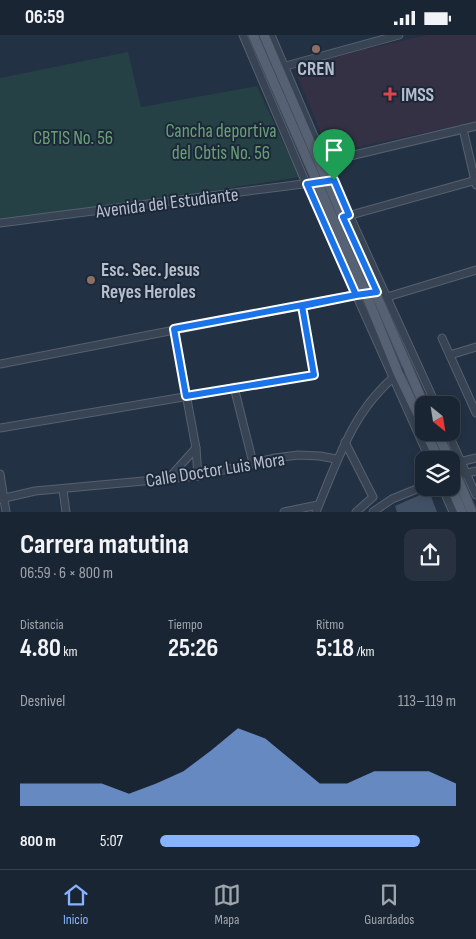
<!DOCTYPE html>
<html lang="es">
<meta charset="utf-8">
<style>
body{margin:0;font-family:"Sofia Sans Condensed",sans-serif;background:#27313f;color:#f1f3f6;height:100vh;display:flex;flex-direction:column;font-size:19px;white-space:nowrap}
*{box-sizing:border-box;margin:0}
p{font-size:16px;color:#9fa5ac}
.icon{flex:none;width:28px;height:28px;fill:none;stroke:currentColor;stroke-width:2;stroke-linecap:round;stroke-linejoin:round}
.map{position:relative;height:477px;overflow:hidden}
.panel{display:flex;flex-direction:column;background:#1a2533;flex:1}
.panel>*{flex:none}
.needle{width:32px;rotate:150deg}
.buttons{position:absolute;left:415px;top:361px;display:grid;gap:10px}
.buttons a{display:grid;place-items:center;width:45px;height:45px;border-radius:10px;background:#1a2533;box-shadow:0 2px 8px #0003,0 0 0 1px #38424e;font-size:25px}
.pin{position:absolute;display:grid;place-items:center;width:42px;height:42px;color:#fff;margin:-51px -21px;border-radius:50% 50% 50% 0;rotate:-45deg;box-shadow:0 0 5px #0007}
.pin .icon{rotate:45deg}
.round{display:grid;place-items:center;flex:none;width:52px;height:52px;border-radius:10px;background:#27313f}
.head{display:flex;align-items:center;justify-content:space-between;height:85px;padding:0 20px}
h1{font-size:28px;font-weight:700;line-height:38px}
.stats{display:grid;grid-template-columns:repeat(3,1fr);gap:8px;height:85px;padding:5px 20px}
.stats div{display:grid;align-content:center}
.stats b{font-size:25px;font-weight:700}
.stats small{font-size:14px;font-weight:400}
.stats p{font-size:14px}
.chart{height:140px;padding:10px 20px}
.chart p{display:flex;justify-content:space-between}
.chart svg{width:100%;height:90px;margin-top:5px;fill:#88b4ff;opacity:.7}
ul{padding:0 20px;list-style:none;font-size:16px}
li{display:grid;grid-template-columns:80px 60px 1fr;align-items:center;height:38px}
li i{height:12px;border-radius:6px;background:#88b4ff}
.status{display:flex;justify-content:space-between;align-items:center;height:35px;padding:0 25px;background:#1a2533;direction:ltr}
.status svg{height:14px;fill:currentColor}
.tab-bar{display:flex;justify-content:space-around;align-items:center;height:70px;border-top:1px solid #38424e;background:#1a2533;font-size:14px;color:#9fa5ac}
.tab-bar a{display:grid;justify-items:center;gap:2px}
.tab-bar .on{color:#88b4ff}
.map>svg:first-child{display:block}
.medical{fill:#333143}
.green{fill:#254145}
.building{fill:#425066}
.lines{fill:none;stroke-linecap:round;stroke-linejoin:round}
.minor-casing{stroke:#566170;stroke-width:9}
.major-casing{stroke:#424c5c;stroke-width:11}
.minor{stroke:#384353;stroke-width:7}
.major{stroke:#566273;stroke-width:9}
.route-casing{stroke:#fff;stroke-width:10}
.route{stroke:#1a73e8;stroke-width:6}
.education-dot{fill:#8d6e63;stroke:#1c2838;stroke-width:2}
.health-dot{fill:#e0444e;stroke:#1c2838;stroke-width:2}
.labels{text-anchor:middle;stroke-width:4;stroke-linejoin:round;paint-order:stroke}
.poi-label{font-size:19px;font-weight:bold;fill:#b5becd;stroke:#1c2838;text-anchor:start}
.park-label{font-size:19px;fill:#69a077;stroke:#1c2838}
.street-label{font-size:19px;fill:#b5becd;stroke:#1c2838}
</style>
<div class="status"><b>06:59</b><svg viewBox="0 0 49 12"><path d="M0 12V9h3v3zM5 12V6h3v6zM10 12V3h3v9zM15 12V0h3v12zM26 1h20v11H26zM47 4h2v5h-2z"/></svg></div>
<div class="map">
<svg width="476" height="477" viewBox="0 0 476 477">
<rect width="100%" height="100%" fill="#233144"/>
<polygon class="medical" points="427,0 476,0 476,87 329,118 293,31"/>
<polygon class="green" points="128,17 141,72 257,51 299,142 161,164 0,186 0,43"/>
<polygon class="building" points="429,456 437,477 397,477 395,471"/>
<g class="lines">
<g class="minor-casing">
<g id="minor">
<polyline points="243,0 303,141 430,425"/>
<polyline points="271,0 325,127 436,370"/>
<polyline points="282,32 399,0"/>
<polyline points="463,94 476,150"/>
<polyline points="325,127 476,91"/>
<polyline points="333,185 476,145"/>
<polyline points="0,188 311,148"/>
<polyline points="387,262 476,235"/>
<polyline points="442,303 476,378"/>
<polyline points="450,320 476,312"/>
<polyline points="0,329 359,259"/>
<polyline points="234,352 253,428"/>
<polyline points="0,393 314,340 302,271"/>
<polyline points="448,398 476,460"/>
<polyline points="345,407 373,462 356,477"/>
<polyline points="196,413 198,441"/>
<polyline points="451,429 476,423"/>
<polyline points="0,439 6,477"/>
<polyline points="451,442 476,436"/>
<polyline points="168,444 196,413 174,294"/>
<polyline points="442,452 453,477"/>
<polyline points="63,455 66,477"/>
<polyline points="0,464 35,456 198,441 275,423 298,420 320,421 336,424"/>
<polyline points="284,477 318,470"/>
<path d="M316 477C339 422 355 368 407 332"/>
<polyline points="373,477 392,464 424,451"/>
</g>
</g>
<g class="major-casing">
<g id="major">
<polyline points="253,0 366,259 398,338 424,392"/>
<polyline points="264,0 424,370"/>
<polyline points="426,398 439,425"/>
<polyline points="437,398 450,425"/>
<polyline points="451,428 472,477"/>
<polyline points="451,452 462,477"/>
</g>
</g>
<use href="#minor" class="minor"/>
<use href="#major" class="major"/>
</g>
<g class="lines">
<g class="route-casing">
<polyline id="route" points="334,145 307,149 356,260 174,294 186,361 314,340 302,271 356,260 377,257 343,182 349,180 334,145"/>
</g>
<use href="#route" class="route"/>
</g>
<g class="education-dot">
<circle cx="316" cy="14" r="5"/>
<circle cx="91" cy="245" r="5"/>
</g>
<path class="health-dot" d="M387.5 51.5h5v5h5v5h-5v5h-5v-5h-5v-5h5z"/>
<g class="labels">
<g class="poi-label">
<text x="316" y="40" text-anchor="middle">CREN</text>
<text x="401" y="66">IMSS</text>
<text x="101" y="241">Esc. Sec. Jesus<tspan x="101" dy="22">Reyes Heroles</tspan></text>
</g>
<g class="park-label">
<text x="221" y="102">Cancha deportiva<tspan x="221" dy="22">del Cbtis No. 56</tspan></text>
<text x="73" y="109">CBTIS No. 56</text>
</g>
<g class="street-label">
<text transform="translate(167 167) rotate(-7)" y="7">Avenida del Estudiante</text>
<text transform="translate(215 434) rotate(-9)" y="7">Calle Doctor Luis Mora</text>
</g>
</g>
</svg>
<div class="buttons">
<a><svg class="needle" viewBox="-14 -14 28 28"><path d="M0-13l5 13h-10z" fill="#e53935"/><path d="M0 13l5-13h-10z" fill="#9fa5ac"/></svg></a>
<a><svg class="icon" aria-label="layers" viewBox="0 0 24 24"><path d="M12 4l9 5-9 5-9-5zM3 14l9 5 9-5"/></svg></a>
</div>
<div class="pin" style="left:334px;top:145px;background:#1e9e55"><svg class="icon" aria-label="arrive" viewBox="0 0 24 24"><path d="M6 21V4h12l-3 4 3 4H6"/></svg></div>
</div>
<section class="panel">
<div class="head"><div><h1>Carrera matutina</h1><p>06:59 · 6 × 800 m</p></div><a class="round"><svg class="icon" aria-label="share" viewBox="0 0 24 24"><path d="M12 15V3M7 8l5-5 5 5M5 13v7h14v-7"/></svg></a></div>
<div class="stats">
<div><p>Distancia</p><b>4.80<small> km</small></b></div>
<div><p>Tiempo</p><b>25:26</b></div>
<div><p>Ritmo</p><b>5:18<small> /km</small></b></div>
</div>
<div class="chart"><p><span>Desnivel</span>113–119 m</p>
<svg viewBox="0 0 160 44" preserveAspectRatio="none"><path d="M0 44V33L10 33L20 33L30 33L40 38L50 33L60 27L70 17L80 6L90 11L100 22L110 33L120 33L130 27L140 27L150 27L160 33V44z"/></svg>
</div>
<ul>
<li><b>800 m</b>5:07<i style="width:88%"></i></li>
</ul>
</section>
<nav class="tab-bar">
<a class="on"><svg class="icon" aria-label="home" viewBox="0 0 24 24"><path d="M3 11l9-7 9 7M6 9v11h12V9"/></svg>Inicio</a>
<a><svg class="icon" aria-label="map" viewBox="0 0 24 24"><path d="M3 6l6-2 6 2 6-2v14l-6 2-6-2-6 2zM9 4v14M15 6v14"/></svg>Mapa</a>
<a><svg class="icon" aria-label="saved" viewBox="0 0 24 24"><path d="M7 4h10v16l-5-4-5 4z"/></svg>Guardados</a>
</nav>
